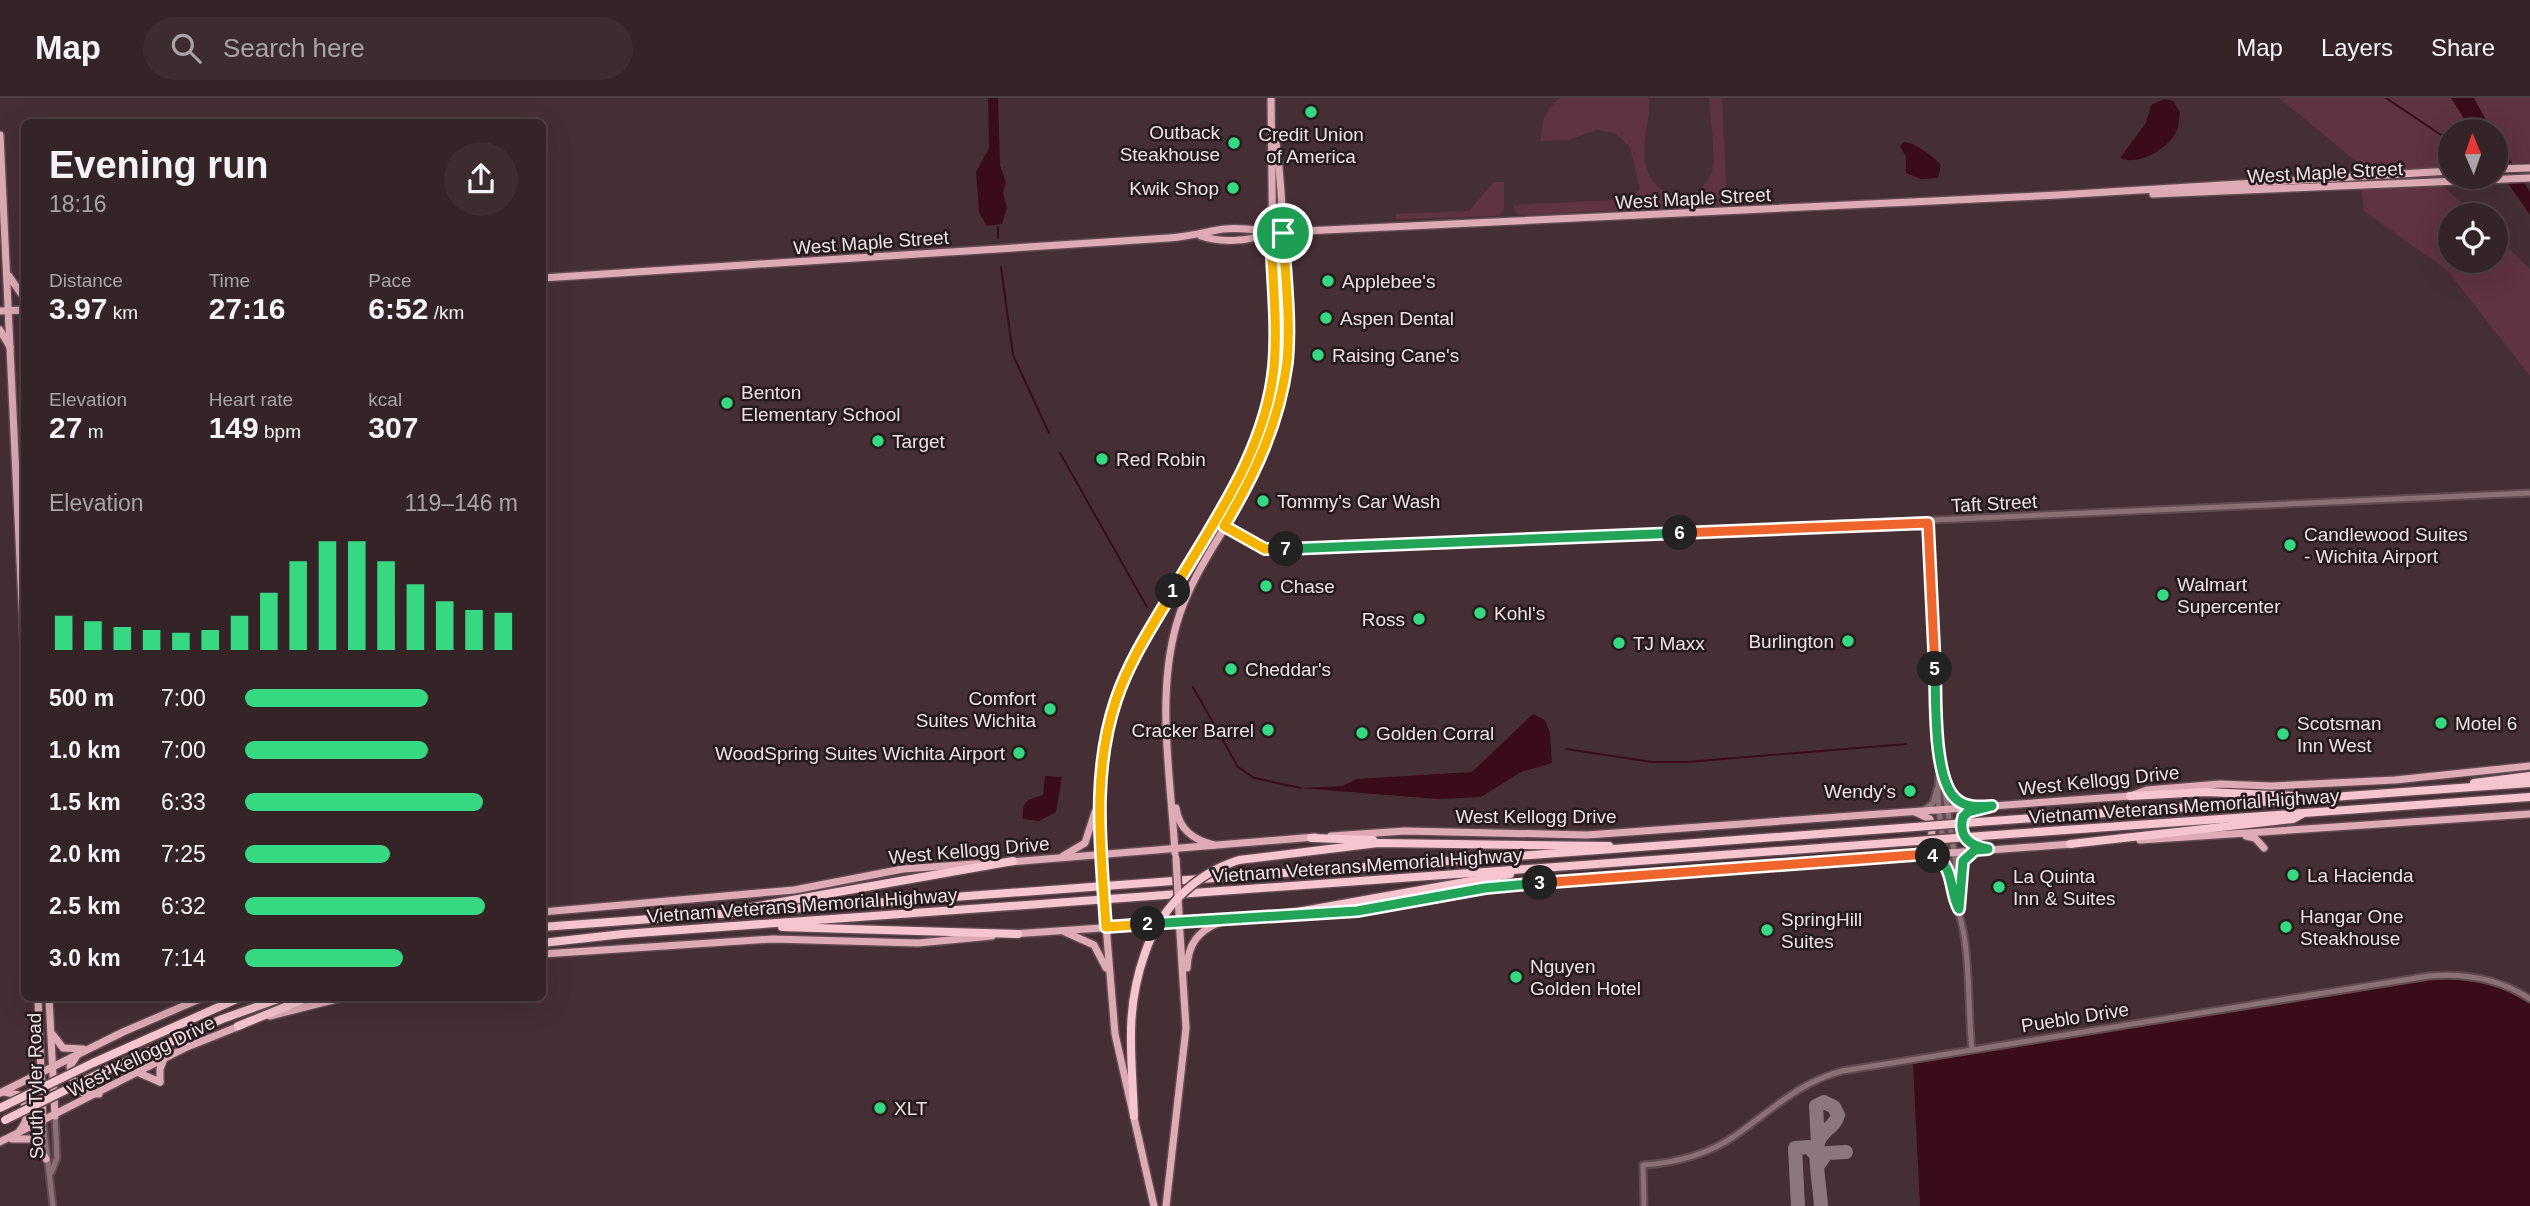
<!DOCTYPE html>
<meta charset="utf-8">
<style>
body{margin:0;font-family:Helvetica,sans-serif;background:#3c2b2f;color:#f1f3f6;height:100vh;display:flex;flex-direction:column;font-size:26px;white-space:nowrap}
*{box-sizing:border-box;margin:0}
p{font-size:23px;color:#a9a4a7}
.icon{flex:none;width:38px;height:38px;fill:none;stroke:currentColor;stroke-width:2;stroke-linecap:round;stroke-linejoin:round}
.map{position:relative;flex:1;overflow:hidden}
.details{position:absolute;left:21px;top:21px;width:525px;height:882px;display:flex;flex-direction:column;background:#342327;border-radius:10px;box-shadow:0 7px 28px #0002,0 0 0 2px #4e4044}
.details>*{flex:none}
.needle{width:46px;rotate:358deg}
.controls{position:absolute;left:2438px;top:21px;display:grid;gap:14px}
.controls a{display:grid;place-items:center;width:70px;height:70px;border-radius:50%;background:#342327;box-shadow:0 7px 28px #0002,0 0 0 2px #4e4044;font-size:35px}
.pin{position:absolute;display:grid;place-items:center;width:60px;height:60px;color:#fff;margin:-30px;border:4px solid #fff;border-radius:50%;box-shadow:0 2px 7px #0007}
.km{position:absolute;width:35px;height:35px;margin:-18px;border-radius:50%;background:#222;color:#fff;font-size:19px;line-height:35px;text-align:center}
.round{display:grid;place-items:center;flex:none;width:74px;height:74px;border-radius:37px;background:#3c2b2f}
.head{display:flex;align-items:center;justify-content:space-between;height:119px;padding:0 28px}
h1{font-size:38px;font-weight:800;line-height:52px}
.stats{display:grid;grid-template-columns:repeat(3,1fr);gap:10px;height:119px;padding:7px 28px}
.stats div{display:grid;align-content:center}
.stats b{font-size:30px;font-weight:800}
.stats small{font-size:19px;font-weight:400}
.stats p{font-size:19px}
.chart{height:196px;padding:14px 28px}
.chart p{display:flex;justify-content:space-between}
.chart svg{width:100%;height:126px;margin-top:7px;stroke:#36d881;stroke-width:6}
ul{padding:0 28px;list-style:none;font-size:23px}
li{display:grid;grid-template-columns:112px 84px 1fr;align-items:center;height:52px}
li i{height:18px;border-radius:9px;background:#36d881}
header{display:flex;align-items:center;gap:42px;box-sizing:border-box;height:98px;padding:0 35px;background:#342327;border-bottom:2px solid #4e4044}
header strong{font-size:33px}
nav{display:flex;gap:38px;margin-inline-start:auto;font-size:24px}
.search{width:490px;height:63px;background:#3c2b2f;display:flex;align-items:center;gap:18px;box-sizing:border-box;padding:0 24px;border-radius:38px;color:#a9a4a7;font-size:26px}
.map>svg:first-child{display:block}
.green{fill:#5f333f}
.water{fill:#3a0b1b}
.lines{fill:none;stroke-linecap:round;stroke-linejoin:round}
.stream{stroke:#3a0b1b;stroke-width:2}
.taxiway{stroke:#8c787c;stroke-width:14}
.minor-casing{stroke:#614b50;stroke-width:9}
.major-casing{stroke:#614b50;stroke-width:10}
.highway-casing{stroke:#614b50;stroke-width:11}
.minor{stroke:#8b7176;stroke-width:5}
.major{stroke:#deaab5;stroke-width:7}
.highway{stroke:#f7c5cf;stroke-width:8}
.major-bridge-casing{stroke:#614b50;stroke-width:10;stroke-linecap:butt}
.highway-bridge-casing{stroke:#614b50;stroke-width:11;stroke-linecap:butt}
.major-bridge{stroke:#deaab5;stroke-width:7}
.highway-bridge{stroke:#f7c5cf;stroke-width:8}
.split-1-casing{stroke:#fff;stroke-width:14}
.split-2-casing{stroke:#fff;stroke-width:14}
.split-3-casing{stroke:#fff;stroke-width:14}
.split-4-casing{stroke:#fff;stroke-width:14}
.split-5-casing{stroke:#fff;stroke-width:14}
.split-6-casing{stroke:#fff;stroke-width:14}
.split-7-casing{stroke:#fff;stroke-width:14}
.split-8-casing{stroke:#fff;stroke-width:14}
.split-1{stroke:#f5b400;stroke-width:9}
.split-2{stroke:#f5b400;stroke-width:9}
.split-3{stroke:#22a559;stroke-width:9}
.split-4{stroke:#f0652b;stroke-width:9}
.split-5{stroke:#22a559;stroke-width:9}
.split-6{stroke:#f0652b;stroke-width:9}
.split-7{stroke:#22a559;stroke-width:9}
.split-8{stroke:#f5b400;stroke-width:9}
.poi-dot{fill:#36d881;stroke:#251a1d;stroke-width:2.5}
.labels{text-anchor:middle;stroke-width:5;stroke-linejoin:round;paint-order:stroke}
.poi-label{font-size:19px;fill:#f0e0e3;stroke:#251a1d;text-anchor:start}
.street-label{font-size:19px;fill:#f0e0e3;stroke:#251a1d}
</style>
<header>
<strong>Map</strong>
<div class="search"><svg class="icon" aria-label="search" viewBox="0 0 24 24"><circle cx="10" cy="10" r="6"/><path d="M15 15l6 6"/></svg>Search here</div>
<nav><a>Map</a><a>Layers</a><a>Share</a></nav>
</header>
<div class="map">
<svg width="2530" height="1108" viewBox="0 0 2530 1108">
<rect width="100%" height="100%" fill="#462f34"/>
<g class="green">
<path d="M1560 0H1649C1651 21 1641 45 1645 65 1651 101 1697 110 1711 76 1717 63 1710 17 1709 0H1722L1727 107 1522 117 1516 115 1513 107 1631 101 1640 91 1630 49 1615 35 1596 32 1569 42 1541 43C1540 25 1546 10 1560 0Z"/>
<polygon points="2279,0 2530,0 2530,70 2496,72 2496,33 2450,33 2450,74 2374,78"/>
<polygon points="1494,84 1504,84 1504,112 1499,118 1396,121 1396,116 1469,113"/>
<polygon points="2439,84 2474,117 2450,117 2450,163 2496,163 2496,138 2530,171 2530,278 2447,172 2364,113 2361,88"/>
</g>
<g class="water">
<polygon points="988,0 998,0 1000,67 1006,84 1003,95 1007,110 1002,126 987,128 979,114 976,74 989,50"/>
<polygon points="2451,0 2474,0 2492,33 2472,33"/>
<path d="M2164 1 2173 3 2180 14C2179 21 2179 30 2175 36 2166 52 2138 68 2120 60L2146 25 2151 7Z"/>
<polygon points="2496,40 2530,94 2530,117 2496,68"/>
<path d="M1904 44C1916 45 1933 58 1941 67L1938 80 1921 81 1906 75V59L1900 48Z"/>
<polygon points="1533,616 1545,622 1550,635 1552,665 1521,674 1481,699 1438,701 1299,690 1342,688 1357,681 1472,674"/>
<path d="M1045 678 1062 679 1056 714 1039 723 1023 721C1022 702 1027 702 1043 697Z"/>
<path d="M2444 879C2474 880 2506 887 2530 906V1108H1920L1913 966Z"/>
</g>
<g class="lines">
<g class="stream">
<polyline points="2386,0 2450,43"/>
<polyline points="998,129 998,140"/>
<polyline points="1001,169 1013,257 1049,335"/>
<polyline points="1060,355 1147,509"/>
<polyline points="1193,589 1238,669 1254,680 1301,690"/>
<polyline points="1566,651 1652,664 1687,664 1906,646"/>
</g>
<g class="taxiway">
<path d="M1818 1046 1816 1008 1824 1004 1834 1009 1838 1017C1835 1030 1821 1032 1818 1045 1814 1063 1820 1089 1821 1108"/>
<polyline points="1819,1066 1827,1055 1846,1054"/>
<polyline points="1798,1108 1795,1050 1809,1049 1818,1059"/>
</g>
<g class="minor-casing">
<g id="minor">
<polyline points="1215,422 1269,452 2530,395"/>
<polyline points="1928,424 1941,668 1961,800 1959,811"/>
<path d="M1941 668C1931 694 1949 771 1953 802 1972 834 1967 911 1972 951"/>
<polyline points="1947,685 1957,702 1971,708"/>
<polyline points="1924,712 1933,705 1937,691"/>
<polyline points="1960,774 1963,763 1973,754"/>
<polyline points="43,1023 53,1108"/>
<polyline points="51,1075 57,1060 55,1018"/>
<path d="M1644 1108 1643 1067C1675 1065 1710 1056 1736 1037 1772 1012 1798 985 1842 973L2429 878C2465 875 2500 881 2530 901"/>
</g>
</g>
<g class="major-casing">
<g id="major">
<polyline points="0,37 24,548"/>
<polyline points="2496,71 2530,70"/>
<polyline points="2153,96 2530,80"/>
<path d="M1201 138C1218 144 1251 145 1266 134"/>
<polyline points="9,178 24,200"/>
<path d="M542 180 1169 140C1185 139 1198 136 1212 133 1237 127 1260 134 1283 134L2058 97 2450 73"/>
<polyline points="0,213 24,212"/>
<polyline points="0,232 10,249"/>
<path d="M1176 710C1179 732 1194 742 1214 747"/>
<path d="M1975 713 1963 719C1960 733 1965 746 1980 750"/>
<polyline points="1331,738 1405,733 1587,737 2130,698 2147,692 2220,686 2271,688 2395,682 2530,668"/>
<polyline points="2246,738 2255,740 2264,750"/>
<polyline points="2140,742 2530,716"/>
<path d="M1175 755C1171 680 1156 601 1176 528 1193 467 1237 420 1261 363 1289 293 1287 232 1284 159 1283 118 1281 78 1275 37"/>
<path d="M1914 756C1931 748 1935 738 1930 721L1915 714"/>
<polyline points="1063,758 1085,745 1095,714"/>
<path d="M1102 760C1098 705 1097 651 1118 598 1164 481 1270 383 1274 252L1271 0"/>
<polyline points="1010,764 1315,739"/>
<polyline points="542,814 794,792 903,771 988,765"/>
<polyline points="1297,817 1357,813 1524,786 2072,746"/>
<polyline points="1106,827 1115,936 1154,1108"/>
<polyline points="1065,834 1094,847 1106,870"/>
<polyline points="1014,836 1278,818"/>
<polyline points="542,856 772,841 918,845 992,838"/>
<path d="M1187 870C1188 846 1198 833 1220 824"/>
<polyline points="38,900 43,1023"/>
<polyline points="49,900 55,1018"/>
<polyline points="270,918 341,900"/>
<polyline points="53,937 63,950 83,951"/>
<polyline points="76,959 70,968 71,979 83,995 99,996"/>
<polyline points="139,975 160,984"/>
<polyline points="160,984 160,971 164,961"/>
<path d="M4 994 19 997C29 1011 30 1020 19 1034"/>
<polyline points="0,995 123,934 202,900"/>
<polyline points="12,1041 34,1041 46,1061"/>
<polyline points="0,1044 187,949 242,927"/>
<polyline points="1166,1108 1186,930 1179,820"/>
</g>
</g>
<g class="highway-casing">
<g id="highway">
<polyline points="2474,685 2530,678"/>
<polyline points="2130,698 2206,694 2295,698"/>
<polyline points="1978,724 2530,685"/>
<polyline points="1981,738 2530,699"/>
<polyline points="1311,740 1373,742"/>
<polyline points="2070,746 2293,721 2302,716"/>
<polyline points="1239,762 1378,745 1609,748"/>
<polyline points="747,810 1013,763"/>
<polyline points="1275,818 1510,776"/>
<polyline points="542,829 1915,729"/>
<polyline points="782,829 1018,836"/>
<polyline points="542,845 623,836 1917,743"/>
<polyline points="238,928 307,900"/>
<polyline points="93,965 239,900"/>
<polyline points="98,976 222,921 281,900"/>
<path d="M1134 1018C1132 958 1124 914 1145 855"/>
</g>
</g>
<use href="#minor" class="minor"/>
<use href="#major" class="major"/>
<use href="#highway" class="highway"/>
<g class="major-bridge-casing">
<g id="major-bridge">
<polyline points="1176,760 1179,816"/>
<polyline points="1102,765 1106,822"/>
</g>
</g>
<g class="highway-bridge-casing">
<g id="highway-bridge">
<polyline points="1915,729 1978,724"/>
<polyline points="1917,743 1981,738"/>
<path d="M1145 855C1160 811 1194 776 1239 762"/>
<polyline points="0,1010 93,965"/>
<polyline points="5,1022 98,976"/>
</g>
</g>
<use href="#major-bridge" class="major-bridge"/>
<use href="#highway-bridge" class="highway-bridge"/>
</g>
<g class="lines">
<g class="split-1-casing">
<path id="split-1" d="M1173 493C1214 423 1266 352 1274 269 1278 225 1272 178 1271 134L1283 135"/>
</g>
<g class="split-2-casing">
<path id="split-2" d="M1148 826 1106 829C1101 752 1091 676 1116 602 1129 563 1152 528 1173 493"/>
</g>
<g class="split-3-casing">
<polyline id="split-3" points="1148,826 1357,813 1485,790 1540,785"/>
</g>
<g class="split-4-casing">
<polyline id="split-4" points="1540,785 1927,756 1933,758"/>
</g>
<g class="split-5-casing">
<path id="split-5" d="M1933 758C1955 767 1949 794 1959 811L1963 763 1975 752 1988 751C1970 748 1958 739 1963 719L1968 714 1992 708C1979 709 1966 710 1956 701 1933 681 1936 601 1935 571"/>
</g>
<g class="split-6-casing">
<polyline id="split-6" points="1680,435 1928,425 1935,571"/>
</g>
<g class="split-7-casing">
<polyline id="split-7" points="1286,451 1680,435"/>
</g>
<g class="split-8-casing">
<path id="split-8" d="M1283 135C1285 177 1291 222 1287 264 1279 325 1255 376 1224 428L1265 451H1286"/>
</g>
<use href="#split-1" class="split-1"/>
<use href="#split-2" class="split-2"/>
<use href="#split-3" class="split-3"/>
<use href="#split-4" class="split-4"/>
<use href="#split-5" class="split-5"/>
<use href="#split-6" class="split-6"/>
<use href="#split-7" class="split-7"/>
<use href="#split-8" class="split-8"/>
</g>
<g class="poi-dot">
<circle cx="1311" cy="14" r="7"/>
<circle cx="1234" cy="45" r="7"/>
<circle cx="1233" cy="90" r="7"/>
<circle cx="1328" cy="183" r="7"/>
<circle cx="1326" cy="220" r="7"/>
<circle cx="1318" cy="257" r="7"/>
<circle cx="727" cy="305" r="7"/>
<circle cx="878" cy="343" r="7"/>
<circle cx="1102" cy="361" r="7"/>
<circle cx="1263" cy="403" r="7"/>
<circle cx="2290" cy="447" r="7"/>
<circle cx="1266" cy="488" r="7"/>
<circle cx="2163" cy="497" r="7"/>
<circle cx="1480" cy="515" r="7"/>
<circle cx="1419" cy="521" r="7"/>
<circle cx="1848" cy="543" r="7"/>
<circle cx="1619" cy="545" r="7"/>
<circle cx="1231" cy="571" r="7"/>
<circle cx="1050" cy="611" r="7"/>
<circle cx="2441" cy="625" r="7"/>
<circle cx="1268" cy="632" r="7"/>
<circle cx="1362" cy="635" r="7"/>
<circle cx="2283" cy="636" r="7"/>
<circle cx="1019" cy="655" r="7"/>
<circle cx="1910" cy="693" r="7"/>
<circle cx="2293" cy="777" r="7"/>
<circle cx="1999" cy="789" r="7"/>
<circle cx="2286" cy="829" r="7"/>
<circle cx="1767" cy="832" r="7"/>
<circle cx="1516" cy="879" r="7"/>
<circle cx="880" cy="1010" r="7"/>
</g>
<g class="labels">
<g class="poi-label">
<text x="1220" y="41" text-anchor="end">Outback<tspan x="1220" dy="22">Steakhouse</tspan></text>
<text x="1311" y="43" text-anchor="middle">Credit Union<tspan x="1311" dy="22">of America</tspan></text>
<text x="1219" y="97" text-anchor="end">Kwik Shop</text>
<text x="1342" y="190">Applebee's</text>
<text x="1340" y="227">Aspen Dental</text>
<text x="1332" y="264">Raising Cane's</text>
<text x="741" y="301">Benton<tspan x="741" dy="22">Elementary School</tspan></text>
<text x="892" y="350">Target</text>
<text x="1116" y="368">Red Robin</text>
<text x="1277" y="410">Tommy's Car Wash</text>
<text x="2304" y="443">Candlewood Suites<tspan x="2304" dy="22">- Wichita Airport</tspan></text>
<text x="2177" y="493">Walmart<tspan x="2177" dy="22">Supercenter</tspan></text>
<text x="1280" y="495">Chase</text>
<text x="1494" y="522">Kohl's</text>
<text x="1405" y="528" text-anchor="end">Ross</text>
<text x="1834" y="550" text-anchor="end">Burlington</text>
<text x="1633" y="552">TJ Maxx</text>
<text x="1245" y="578">Cheddar's</text>
<text x="1036" y="607" text-anchor="end">Comfort<tspan x="1036" dy="22">Suites Wichita</tspan></text>
<text x="2297" y="632">Scotsman<tspan x="2297" dy="22">Inn West</tspan></text>
<text x="2455" y="632">Motel 6</text>
<text x="1254" y="639" text-anchor="end">Cracker Barrel</text>
<text x="1376" y="642">Golden Corral</text>
<text x="1005" y="662" text-anchor="end">WoodSpring Suites Wichita Airport</text>
<text x="1896" y="700" text-anchor="end">Wendy's</text>
<text x="2307" y="784">La Hacienda</text>
<text x="2013" y="785">La Quinta<tspan x="2013" dy="22">Inn &amp; Suites</tspan></text>
<text x="2300" y="825">Hangar One<tspan x="2300" dy="22">Steakhouse</tspan></text>
<text x="1781" y="828">SpringHill<tspan x="1781" dy="22">Suites</tspan></text>
<text x="1530" y="875">Nguyen<tspan x="1530" dy="22">Golden Hotel</tspan></text>
<text x="894" y="1017">XLT</text>
</g>
<g class="street-label">
<text transform="translate(2325 74) rotate(-3)" y="7">West Maple Street</text>
<text transform="translate(1693 100) rotate(-3)" y="7">West Maple Street</text>
<text transform="translate(871 144) rotate(-4)" y="7">West Maple Street</text>
<text transform="translate(1994 405) rotate(-3)" y="7">Taft Street</text>
<text transform="translate(2099 682) rotate(-6)" y="7">West Kellogg Drive</text>
<text transform="translate(2184 708) rotate(-4)" y="7">Vietnam Veterans Memorial Highway</text>
<text x="1536" y="725">West Kellogg Drive</text>
<text transform="translate(969 752) rotate(-5)" y="7">West Kellogg Drive</text>
<text transform="translate(1367 767) rotate(-4)" y="7">Vietnam Veterans Memorial Highway</text>
<text transform="translate(802 807) rotate(-4)" y="7">Vietnam Veterans Memorial Highway</text>
<text transform="translate(2075 919) rotate(-9)" y="7">Pueblo Drive</text>
<text transform="translate(141 958) rotate(-26)" y="7">West Kellogg Drive</text>
<text transform="translate(35 988) rotate(-91)" y="7">South Tyler Road</text>
</g>
</g>
</svg>
<div class="controls">
<a><svg class="needle" viewBox="-14 -14 28 28"><path d="M0-13l5 13h-10z" fill="#e53935"/><path d="M0 13l5-13h-10z" fill="#a9a4a7"/></svg></a>
<a><svg class="icon" aria-label="locate" viewBox="0 0 24 24"><circle cx="12" cy="12" r="6"/><path d="M12 2v4M12 18v4M2 12h4M18 12h4"/></svg></a>
</div>
<div class="pin" style="left:1283px;top:135px;background:#1e9e55"><svg class="icon" aria-label="arrive" viewBox="0 0 24 24"><path d="M6 21V4h12l-3 4 3 4H6"/></svg></div>
<b class="km" style="left:1173px;top:493px">1</b>
<b class="km" style="left:1148px;top:826px">2</b>
<b class="km" style="left:1540px;top:785px">3</b>
<b class="km" style="left:1933px;top:758px">4</b>
<b class="km" style="left:1935px;top:571px">5</b>
<b class="km" style="left:1680px;top:435px">6</b>
<b class="km" style="left:1286px;top:451px">7</b>
<section class="details">
<div class="head"><div><h1>Evening run</h1><p>18:16</p></div><a class="round"><svg class="icon" aria-label="share" viewBox="0 0 24 24"><path d="M12 15V3M7 8l5-5 5 5M5 13v7h14v-7"/></svg></a></div>
<div class="stats">
<div><p>Distance</p><b>3.97<small> km</small></b></div>
<div><p>Time</p><b>27:16</b></div>
<div><p>Pace</p><b>6:52<small> /km</small></b></div>
</div>
<div class="stats">
<div><p>Elevation</p><b>27<small> m</small></b></div>
<div><p>Heart rate</p><b>149<small> bpm</small></b></div>
<div><p>kcal</p><b>307</b></div>
</div>
<div class="chart"><p><span>Elevation</span>119–146 m</p>
<svg viewBox="0 0 160 44" preserveAspectRatio="none"><path d="M5 44V32M15 44V34M25 44V36M35 44V37M45 44V38M55 44V37M65 44V32M75 44V24M85 44V13M95 44V6M105 44V6M115 44V13M125 44V21M135 44V27M145 44V30M155 44V31"/></svg>
</div>
<ul>
<li><b>500 m</b>7:00<i style="width:67%"></i></li>
<li><b>1.0 km</b>7:00<i style="width:67%"></i></li>
<li><b>1.5 km</b>6:33<i style="width:87%"></i></li>
<li><b>2.0 km</b>7:25<i style="width:53%"></i></li>
<li><b>2.5 km</b>6:32<i style="width:88%"></i></li>
<li><b>3.0 km</b>7:14<i style="width:58%"></i></li>
</ul>
</section>
</div>
